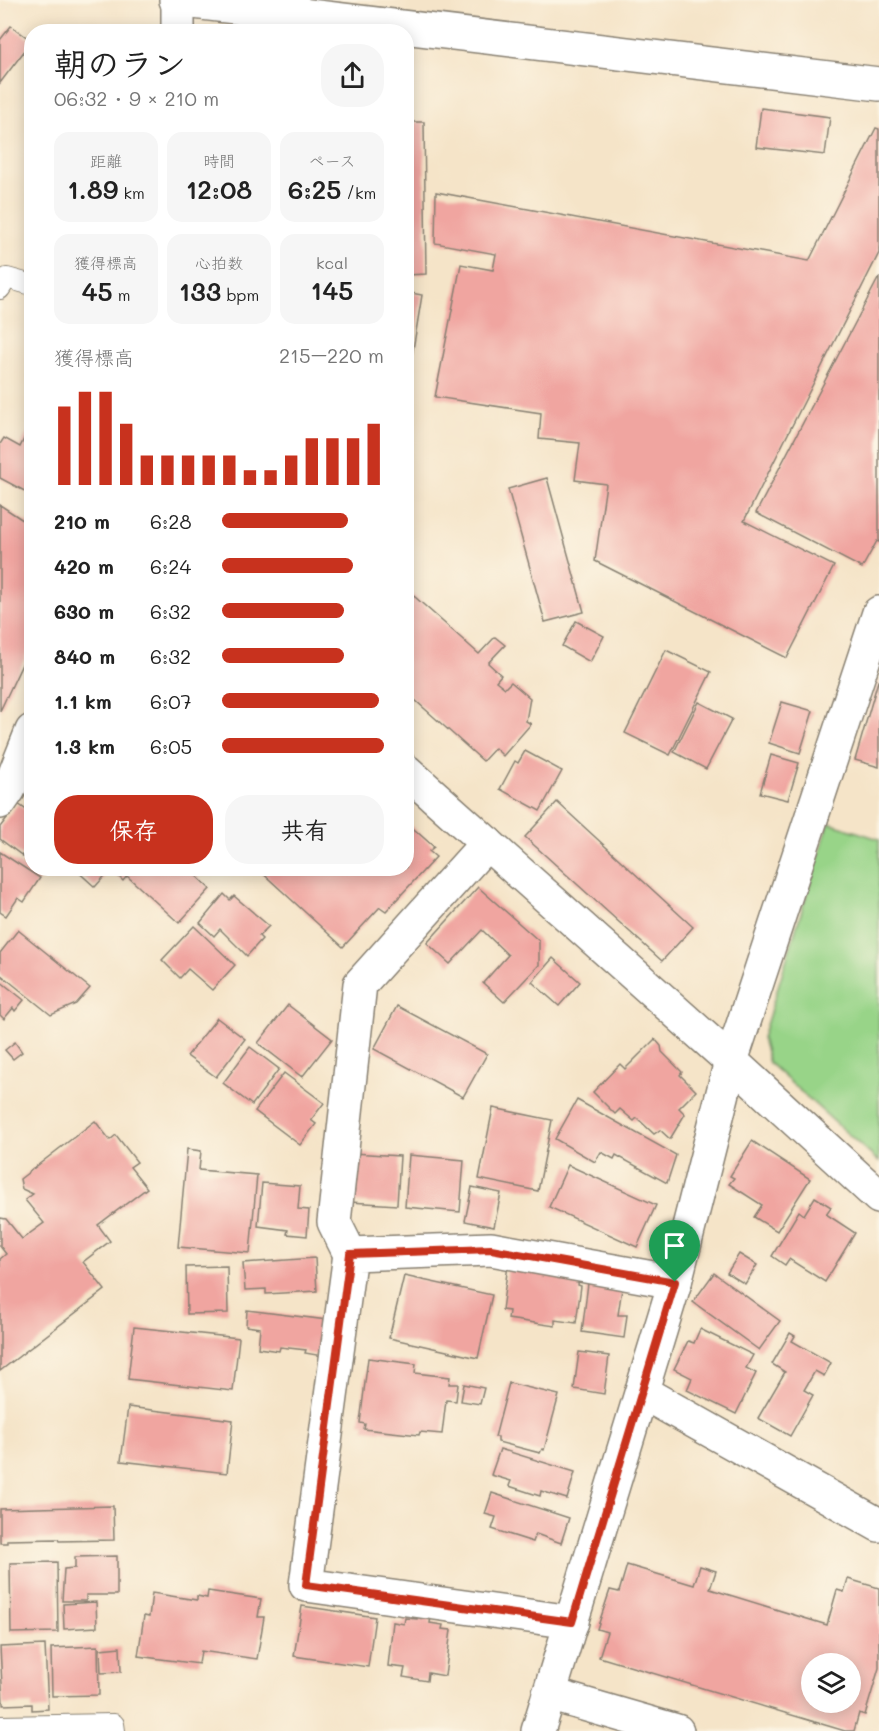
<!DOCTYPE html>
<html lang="ja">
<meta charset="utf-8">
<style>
body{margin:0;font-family:Mali,"Klee One",sans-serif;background:#f6f6f6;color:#222;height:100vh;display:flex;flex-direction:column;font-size:22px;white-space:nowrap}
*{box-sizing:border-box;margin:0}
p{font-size:20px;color:#767676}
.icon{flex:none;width:33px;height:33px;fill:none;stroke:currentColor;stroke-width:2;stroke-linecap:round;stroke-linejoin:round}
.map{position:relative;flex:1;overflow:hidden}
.details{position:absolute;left:24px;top:24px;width:390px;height:852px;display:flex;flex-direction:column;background:#fff;border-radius:24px;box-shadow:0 3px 15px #0003}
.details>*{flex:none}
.controls{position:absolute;left:801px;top:1653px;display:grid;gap:12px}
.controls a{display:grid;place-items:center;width:60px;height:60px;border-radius:50%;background:#fff;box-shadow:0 3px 15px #0003;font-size:30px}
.pin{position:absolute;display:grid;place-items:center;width:51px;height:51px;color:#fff;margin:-62px -26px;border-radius:50% 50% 50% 0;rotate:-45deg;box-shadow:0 0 6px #0007}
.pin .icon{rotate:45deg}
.round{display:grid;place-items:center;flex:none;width:63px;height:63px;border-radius:24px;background:#f6f6f6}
.summary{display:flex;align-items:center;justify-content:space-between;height:102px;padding:0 30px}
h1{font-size:33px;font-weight:600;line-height:45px}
.stats{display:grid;grid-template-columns:repeat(3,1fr);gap:9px;height:102px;padding:6px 30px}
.stats div{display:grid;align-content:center;border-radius:15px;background:#f6f6f6;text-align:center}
.stats b{font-size:26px;font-weight:600}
.stats small{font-size:16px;font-weight:400}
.stats p{font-size:16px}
.chart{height:168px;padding:12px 30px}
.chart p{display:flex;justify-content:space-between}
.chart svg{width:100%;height:108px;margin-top:6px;stroke:#c8321e;stroke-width:6}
.button{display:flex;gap:12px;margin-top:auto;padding:12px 30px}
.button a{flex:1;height:69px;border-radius:24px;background:#c8321e;color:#fff;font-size:24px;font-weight:600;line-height:69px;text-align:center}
.button a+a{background:#f6f6f6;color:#222}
ul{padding:0 30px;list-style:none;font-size:20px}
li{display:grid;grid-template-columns:96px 72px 1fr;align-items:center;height:45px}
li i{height:15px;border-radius:8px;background:#c8321e}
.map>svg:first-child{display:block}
.green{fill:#98d488;stroke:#5a7852;stroke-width:1.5}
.building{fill:#f0a5a0;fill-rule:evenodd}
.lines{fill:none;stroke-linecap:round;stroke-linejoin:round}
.service-casing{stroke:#888072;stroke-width:22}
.minor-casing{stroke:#888072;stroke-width:36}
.tertiary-casing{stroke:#888072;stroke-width:36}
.service{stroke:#fff;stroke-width:20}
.minor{stroke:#fff;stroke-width:33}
.tertiary{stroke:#fff;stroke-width:33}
.route-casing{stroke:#fff;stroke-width:12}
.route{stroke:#c8321e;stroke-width:8}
</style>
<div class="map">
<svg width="879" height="1731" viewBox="0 0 879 1731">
<rect width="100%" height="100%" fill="#fcf5e5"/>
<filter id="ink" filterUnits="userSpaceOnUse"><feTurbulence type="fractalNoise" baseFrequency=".0167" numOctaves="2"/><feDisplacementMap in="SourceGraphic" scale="12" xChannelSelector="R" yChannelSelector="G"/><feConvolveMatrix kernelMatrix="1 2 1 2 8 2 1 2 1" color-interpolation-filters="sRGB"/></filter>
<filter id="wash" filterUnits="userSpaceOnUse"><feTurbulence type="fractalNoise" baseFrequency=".008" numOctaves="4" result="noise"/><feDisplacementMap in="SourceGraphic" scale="24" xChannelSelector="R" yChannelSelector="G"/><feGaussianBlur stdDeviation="1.35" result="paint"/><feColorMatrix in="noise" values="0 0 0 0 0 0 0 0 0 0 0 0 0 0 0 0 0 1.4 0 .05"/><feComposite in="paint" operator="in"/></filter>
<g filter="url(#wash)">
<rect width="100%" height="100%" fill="#f5e4c8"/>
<polygon class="green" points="829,823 879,839 879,1162 769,1063 762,1038"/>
<g id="blocks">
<g class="building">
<polygon points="11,26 32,41 0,83 0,40"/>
<polygon points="761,108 830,117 825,155 756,147"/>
<polygon points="406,122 424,122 426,274 406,275"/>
<polygon points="876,128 879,129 879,253 744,521 834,566 787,658 595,561 606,484 575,480 580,443 539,439 541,413 435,397 461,264 493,270 496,254 435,243 436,192 809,261"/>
<polygon points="879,277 879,542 877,541 862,568 756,513"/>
<polygon points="406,292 422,295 408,380 406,380"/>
<polygon points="27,433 32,435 32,495 0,478 0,444 4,438 20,447"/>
<polygon points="547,478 584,612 545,622 508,489"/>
<polygon points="0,505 32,526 32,568 28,574 32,576 32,643 0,711"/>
<polygon points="406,589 479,654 495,637 505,645 488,663 501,675 496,681 505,688 511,682 530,698 526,721 531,724 503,756 495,748 483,761 406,692"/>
<polygon points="576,621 604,636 590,662 562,646"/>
<polygon points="666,650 711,672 670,755 625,733"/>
<polygon points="878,681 879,681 879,767 855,760"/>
<polygon points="699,702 732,719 706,769 674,752"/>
<polygon points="782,702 813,711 800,753 769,743"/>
<polygon points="525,751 562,771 540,811 500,789 515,761 518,763"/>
<polygon points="771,755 799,763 788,800 760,793"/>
<polygon points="557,802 693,927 662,961 525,837"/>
<polygon points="18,804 32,814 32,863 0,839 0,827"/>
<polygon points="406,822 434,847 429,851 436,857 386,911 380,907 343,947 257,868 406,868"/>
<polygon points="0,852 40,878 24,902 18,898 6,916 0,912"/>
<polygon points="74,868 188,868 210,889 179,923 127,876 123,881 111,869 95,887"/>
<polygon points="478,887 539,941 539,965 504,1002 483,983 508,955 482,930 450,964 427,943"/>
<polygon points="224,894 230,900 234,896 269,926 259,936 262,939 247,956 220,929 214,936 200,923"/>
<polygon points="194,926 235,965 212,990 188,969 180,978 162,960"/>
<polygon points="18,930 90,988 76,1004 51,1015 0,974 0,953"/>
<polygon points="553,958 580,982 559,1006 532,982"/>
<polygon points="0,981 24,1000 15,1011 13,1008 4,1019 0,1015"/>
<polygon points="288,1005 332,1039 302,1077 258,1043"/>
<polygon points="397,1006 487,1054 463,1097 374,1049"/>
<polygon points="217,1018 245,1039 216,1077 187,1056"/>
<polygon points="655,1039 661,1046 662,1052 682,1072 680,1075 696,1091 679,1108 685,1114 670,1139 660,1130 654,1134 637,1118 634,1121 620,1109 615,1114 593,1092 620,1064 625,1069"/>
<polygon points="15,1042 22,1052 13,1059 5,1050"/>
<polygon points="250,1047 279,1069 252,1105 223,1083"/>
<polygon points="284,1073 324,1103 311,1120 316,1124 300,1145 255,1111"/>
<polygon points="577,1100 676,1155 667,1183 616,1155 614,1159 601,1152 595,1162 555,1139"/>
<polygon points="493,1108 552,1120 538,1191 479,1179"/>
<polygon points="95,1121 110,1140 116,1135 137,1162 130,1167 147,1188 98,1225 110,1241 83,1262 105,1290 0,1371 0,1259 6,1254 0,1246 0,1218 6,1219 22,1239 44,1223 25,1200 33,1194 22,1189 20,1179"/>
<polygon points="752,1141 810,1179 777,1231 754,1217 762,1205 729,1184 734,1178 730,1176"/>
<polygon points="187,1149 201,1151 199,1170 257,1175 250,1253 178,1247"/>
<polygon points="353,1153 400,1156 397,1205 350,1202"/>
<polygon points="409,1155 464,1160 460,1212 405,1207"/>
<polygon points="568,1165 656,1205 637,1247 549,1207"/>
<polygon points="262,1183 300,1186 298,1209 309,1210 307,1236 287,1234 288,1230 258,1226"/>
<polygon points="472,1187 501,1193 494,1227 465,1221"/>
<polygon points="815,1197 831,1207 826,1214 855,1233 825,1282 789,1259 785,1265 772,1256 799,1211 804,1215"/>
<polygon points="739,1254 757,1265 745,1284 727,1273"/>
<polygon points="315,1258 317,1291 266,1294 266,1289 245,1290 243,1263"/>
<polygon points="508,1265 579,1275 578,1285 581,1286 576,1323 555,1320 555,1326 508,1319 509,1311 502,1310"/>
<polygon points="227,1266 228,1313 187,1314 186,1267"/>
<polygon points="714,1273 780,1321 759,1350 693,1302"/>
<polygon points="404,1276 492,1295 478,1358 389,1338"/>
<polygon points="588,1283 622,1288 618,1315 627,1315 624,1338 582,1332"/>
<polygon points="247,1310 327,1320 322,1356 305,1353 306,1350 280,1347 279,1351 258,1348 260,1328 246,1326"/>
<polygon points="134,1327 239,1338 233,1391 128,1379"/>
<polygon points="700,1329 753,1355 746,1368 756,1373 736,1414 687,1390 692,1378 674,1369 688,1341 694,1343"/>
<polygon points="790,1333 795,1336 792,1341 831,1363 824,1376 815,1371 804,1390 813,1395 790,1436 758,1418 785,1372 772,1364"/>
<polygon points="579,1352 609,1356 604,1394 574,1389"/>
<polygon points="368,1358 416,1364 415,1373 450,1377 449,1384 458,1384 456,1401 446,1400 442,1434 420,1432 419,1435 364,1429 365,1424 360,1423"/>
<polygon points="509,1383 559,1395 544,1450 542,1449 540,1453 498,1442 498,1437 495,1437"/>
<polygon points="464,1384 484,1388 480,1404 461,1401"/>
<polygon points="128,1407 233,1420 227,1473 121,1461"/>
<polygon points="500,1449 575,1472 567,1499 541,1491 540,1496 509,1486 511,1481 491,1475"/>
<polygon points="492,1493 569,1518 561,1543 536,1534 533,1542 492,1529 496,1517 485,1514"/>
<polygon points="113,1506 114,1540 59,1541 58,1539 7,1540 7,1543 0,1543 0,1509"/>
<polygon points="117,1556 117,1595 86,1595 86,1601 62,1601 64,1569 75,1568 75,1557"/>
<polygon points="57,1562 58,1632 11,1633 10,1563"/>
<path d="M627 1565 694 1585 700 1566 716 1571 710 1589 827 1625 837 1590 844 1592 848 1579 879 1588V1668L865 1715 859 1713 854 1731H845L599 1657 607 1632 597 1629 610 1590 619 1592ZM812 1664H850V1702H812Z"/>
<polygon points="208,1591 261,1599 258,1617 264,1617 257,1659 201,1651 199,1664 138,1656 144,1616 149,1617 152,1593 197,1600 197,1596 207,1598"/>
<polygon points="96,1602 97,1627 64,1629 63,1604"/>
<polygon points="302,1606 375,1617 368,1667 294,1656"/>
<polygon points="417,1614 431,1616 430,1623 443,1625 442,1629 451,1630 445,1676 428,1673 427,1681 403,1677 405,1668 388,1666 393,1622 404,1624 405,1618 417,1619"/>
<polygon points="45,1645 48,1709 32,1710 32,1704 3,1705 0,1647"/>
<polygon points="98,1646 99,1695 52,1696 51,1648"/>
<polygon points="120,1647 121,1672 101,1673 100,1649"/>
</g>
</g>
</g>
<g filter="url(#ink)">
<use href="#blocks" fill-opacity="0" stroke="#888072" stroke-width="1.5"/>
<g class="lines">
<g class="service-casing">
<g id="service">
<polyline points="0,289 7,278 32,285"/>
<polyline points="0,1726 114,1724 115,1731"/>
</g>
</g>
<g class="minor-casing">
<g id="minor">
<polyline points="178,0 178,32"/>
<polyline points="0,802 9,789 32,731"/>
<polyline points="350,1254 334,1222 360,984 487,843"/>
<polyline points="642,1392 879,1525"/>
<polyline points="572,1622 306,1585 350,1254 491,1249 675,1282"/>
<polyline points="549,1694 677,1731"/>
<polyline points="538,1731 675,1282 731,1061 879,613"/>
</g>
</g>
<g class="tertiary-casing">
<g id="tertiary">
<polyline points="176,0 879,84"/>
<polyline points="406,771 731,1061 879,1197"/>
</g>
</g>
<use href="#service" class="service"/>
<use href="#minor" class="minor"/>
<use href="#tertiary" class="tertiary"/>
</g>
</g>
<g class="lines" filter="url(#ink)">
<g class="route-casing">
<polygon id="route" points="491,1249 675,1282 572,1622 306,1585 350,1254"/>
</g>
<use href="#route" class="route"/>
</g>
</svg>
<div class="controls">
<a><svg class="icon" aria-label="layers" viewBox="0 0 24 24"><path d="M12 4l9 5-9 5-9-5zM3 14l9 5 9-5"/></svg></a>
</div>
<div class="pin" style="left:675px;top:1282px;background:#1e9e55"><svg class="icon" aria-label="arrive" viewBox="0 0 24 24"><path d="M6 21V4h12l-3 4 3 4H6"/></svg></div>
<section class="details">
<div class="summary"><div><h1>朝のラン</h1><p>06:32 · 9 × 210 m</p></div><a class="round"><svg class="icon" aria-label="share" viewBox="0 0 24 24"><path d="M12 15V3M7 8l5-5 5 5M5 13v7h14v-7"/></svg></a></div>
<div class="stats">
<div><p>距離</p><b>1.89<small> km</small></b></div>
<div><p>時間</p><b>12:08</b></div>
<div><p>ペース</p><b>6:25<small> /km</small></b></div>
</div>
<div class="stats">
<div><p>獲得標高</p><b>45<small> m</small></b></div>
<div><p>心拍数</p><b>133<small> bpm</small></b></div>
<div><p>kcal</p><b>145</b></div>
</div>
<div class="chart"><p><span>獲得標高</span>215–220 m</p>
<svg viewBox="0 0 160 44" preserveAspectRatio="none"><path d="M5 44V12M15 44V6M25 44V6M35 44V19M45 44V32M55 44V32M65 44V32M75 44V32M85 44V32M95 44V38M105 44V38M115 44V32M125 44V25M135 44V25M145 44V25M155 44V19"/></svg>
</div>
<ul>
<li><b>210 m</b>6:28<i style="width:78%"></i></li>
<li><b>420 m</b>6:24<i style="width:81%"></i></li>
<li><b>630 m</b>6:32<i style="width:75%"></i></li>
<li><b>840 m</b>6:32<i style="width:75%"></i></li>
<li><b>1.1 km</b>6:07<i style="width:97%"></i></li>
<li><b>1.3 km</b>6:05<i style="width:100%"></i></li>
</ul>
<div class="button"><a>保存</a><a>共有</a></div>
</section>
</div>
